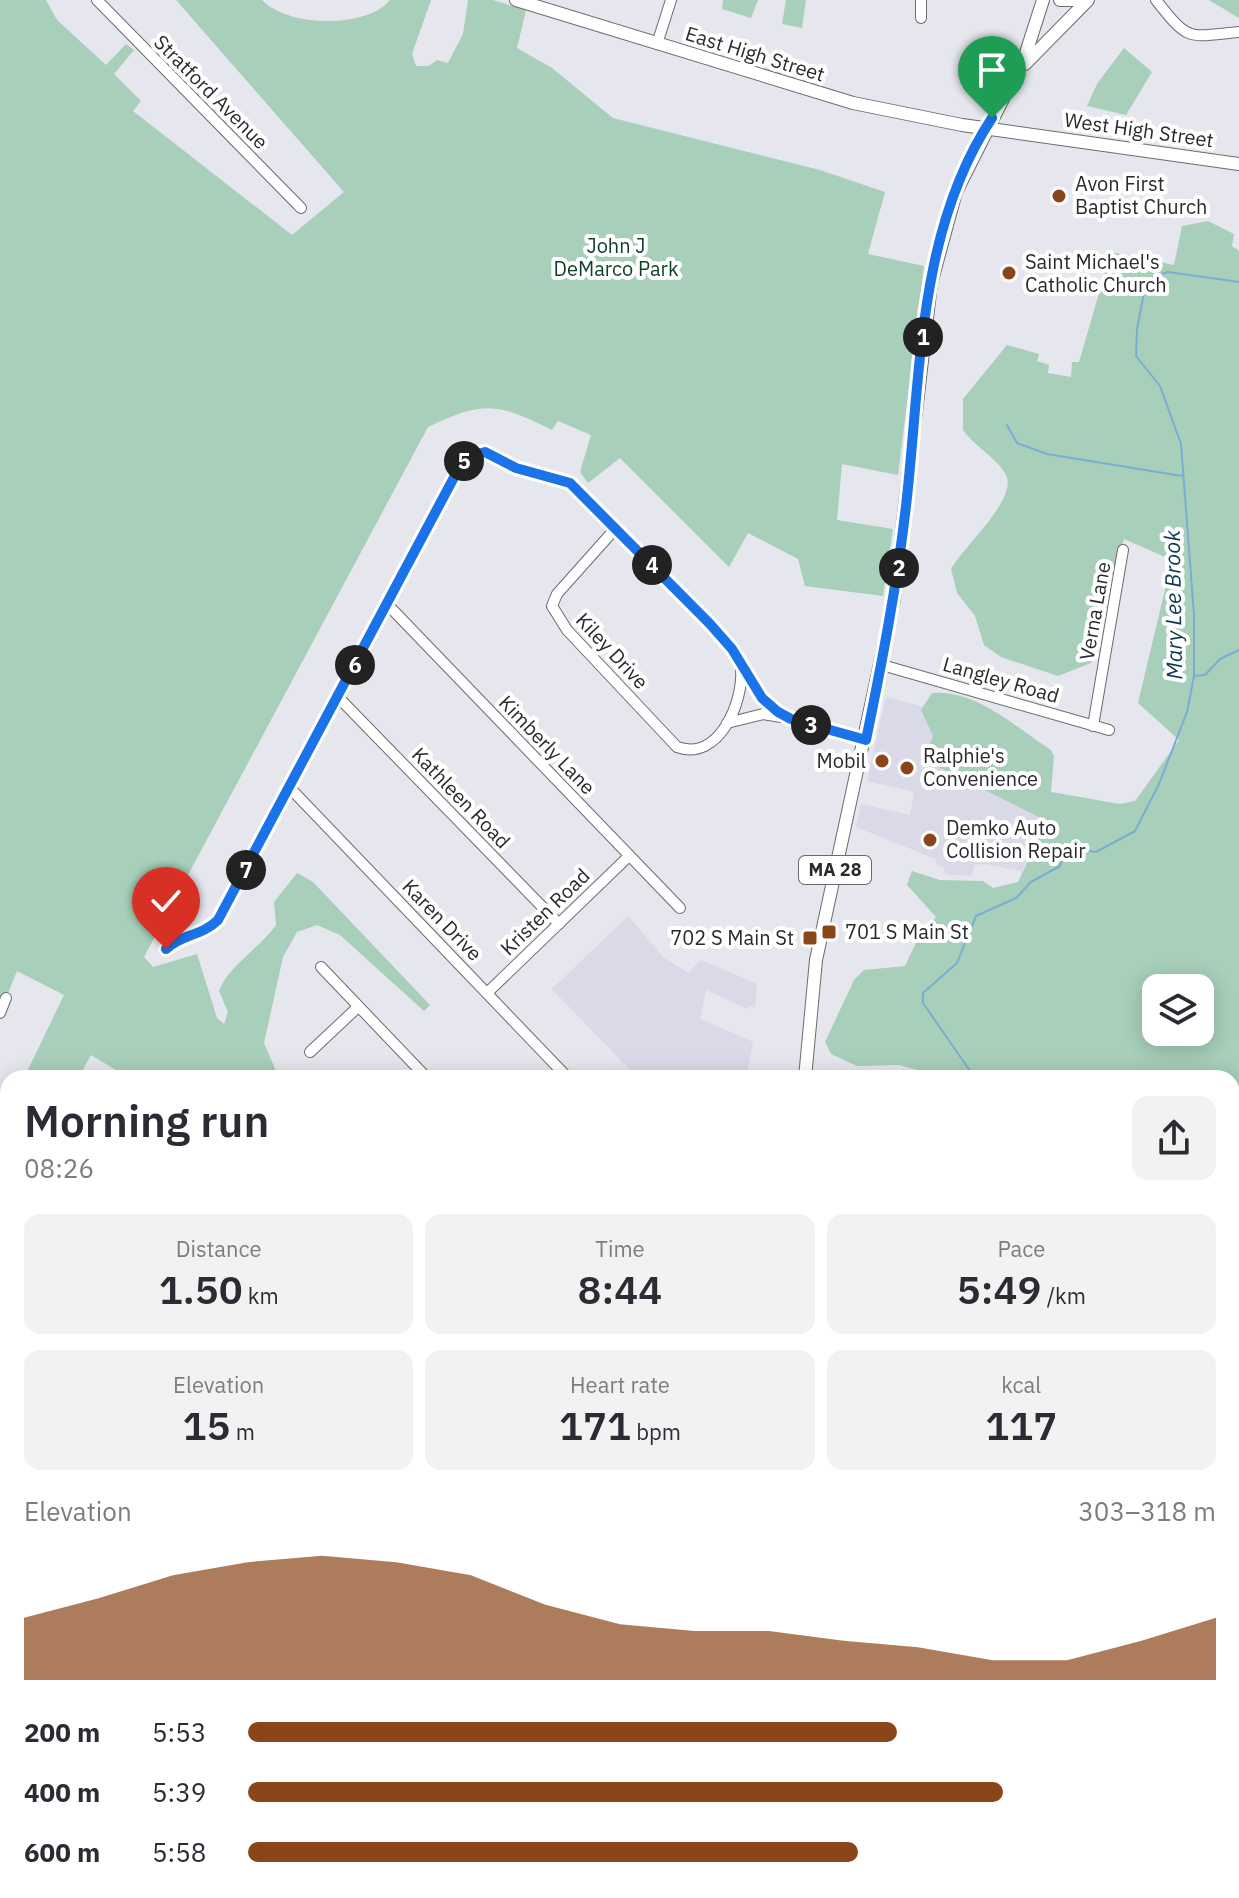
<!DOCTYPE html>
<meta charset="utf-8">
<style>
body{margin:0;font-family:"IBM Plex Sans",sans-serif;background:#f2f2f3;color:#2b2b33;height:100vh;display:flex;flex-direction:column;font-size:30px;white-space:nowrap}
*{box-sizing:border-box;margin:0}
p{font-size:26px;color:#7c7c81}
.icon{flex:none;width:44px;height:44px;fill:none;stroke:currentColor;stroke-width:2;stroke-linecap:round;stroke-linejoin:round}
.map{position:relative;flex:1;overflow:hidden}
.sheet{position:absolute;left:0px;top:1070px;width:1240px;height:828px;display:flex;flex-direction:column;background:#fff;border-radius:24px 24px 0 0;box-shadow:0 4px 20px #0003}
.sheet>*{flex:none}
.tools{position:absolute;left:1142px;top:974px;display:grid;gap:16px}
.tools a{display:grid;place-items:center;width:72px;height:72px;border-radius:16px;background:#fff;box-shadow:0 4px 20px #0003;font-size:40px}
.pin{position:absolute;display:grid;place-items:center;width:68px;height:68px;color:#fff;margin:-82px -34px;border-radius:50% 50% 50% 0;rotate:-45deg;box-shadow:0 0 8px #0007}
.pin .icon{rotate:45deg}
.km{position:absolute;width:40px;height:40px;margin:-20px;border-radius:50%;background:#222;color:#fff;font-size:22px;line-height:40px;text-align:center}
.round{display:grid;place-items:center;flex:none;width:84px;height:84px;border-radius:16px;background:#f2f2f3}
.overview{display:flex;align-items:center;justify-content:space-between;height:136px;padding:0 24px}
h1{font-size:44px;font-weight:600;line-height:60px}
.metrics{display:grid;grid-template-columns:repeat(3,1fr);gap:12px;height:136px;padding:8px 24px}
.metrics div{display:grid;align-content:center;border-radius:16px;background:#f2f2f3;text-align:center}
.metrics b{font-size:40px;font-weight:600}
.metrics small{font-size:22px;font-weight:400}
.metrics p{font-size:22px}
.chart{height:224px;padding:16px 24px}
.chart p{display:flex;justify-content:space-between}
.chart svg{width:100%;height:144px;margin-top:8px;fill:#8a4618;opacity:.7}
ul{padding:0 24px;list-style:none;font-size:26px}
li{display:grid;grid-template-columns:128px 96px 1fr;align-items:center;height:60px}
li i{height:20px;border-radius:10px;background:#8a4618}
.map>svg:first-child{display:block}
.built{fill:#d9d9e8}
.green{fill:#a7cfb9;fill-rule:evenodd}
.lines{fill:none;stroke-linecap:round;stroke-linejoin:round}
.stream{stroke:#7badd4;stroke-width:2}
.minor-casing{stroke:#6b6b72;stroke-width:12}
.major-casing{stroke:#6b6b72;stroke-width:14}
.minor{stroke:#fff;stroke-width:10}
.major{stroke:#fff;stroke-width:12}
.route-casing{stroke:#fff;stroke-width:16}
.route{stroke:#1a73e8;stroke-width:10}
.poi-dot{fill:#8a4618;stroke:#fff;stroke-width:3}
.labels{text-anchor:middle;stroke-width:8;stroke-linejoin:round;paint-order:stroke}
.shield{fill:#fff;stroke:#6a6a6c;stroke-width:2}
.shield-label{font-size:18px;font-weight:bold;fill:#2a2a2d}
.street-label{font-size:20px;fill:#2a2a2d;stroke:#fff}
.poi-label{font-size:20px;fill:#2a2a2d;stroke:#fff;text-anchor:start}
.park-label{font-size:20px;fill:#0d3f2a;stroke:#fff}
.water-label{font-size:22px;font-style:italic;fill:#103752;stroke:#fff}
</style>
<div class="map">
<svg width="1239" height="1898" viewBox="0 0 1239 1898">
<rect width="100%" height="100%" fill="#e6e6ee"/>
<g class="built">
<polygon points="886,697 946,713 939,759 922,755 1049,818 1022,871 985,864 974,865 972,876 945,874 944,868 935,863 936,859 856,827 861,804 910,815 914,792 867,781"/>
<polygon points="628,916 664,958 688,973 701,960 757,984 755,1008 749,1005 748,1009 706,990 700,1019 753,1042 747,1074 756,1078 638,1078 552,989"/>
<polygon points="703,1890 803,1890 804,1898 706,1898"/>
</g>
<g class="green">
<path d="M0 0H46L57 20 106 65 126 44 134 50 114 74 141 101 133 111 292 235 344 192 176 0H262C287 27 367 29 390 0H431L412 54 416 66H429L437 60 448 63 463 34 468 0H493L526 10 517 48 552 68 613 118 820 170 885 192 868 254 924 266 898 475 842 464 837 520 893 529 883 596 805 586 798 559 748 533 729 567 620 458 588 483 580 472 591 435 558 421 552 430C498 403 484 400 428 427L144 957 153 967 197 954 217 1018 224 1024 228 1012 219 991C227 967 260 948 276 925L274 902 297 873 313 882 430 1005 424 1011 340 935 317 925 297 932 283 957 264 1043 279 1078H129L91 1055 78 1078H24L64 995 17 971 0 1013Z"/>
<polygon points="723,0 758,0 751,18 722,9"/>
<polygon points="786,0 806,0 802,28 782,24"/>
<polygon points="1209,0 1239,0 1239,18"/>
<polygon points="1124,48 1152,72 1126,115 1087,106 1097,84"/>
<path d="M1208 221 1234 234 1232 246 1239 251V1885H1232V1078H947L899 1065 857 1066 831 1054 825 1042 854 980 864 970 905 966 918 939 936 917 907 885 912 871 940 880 983 881 993 888 1018 882 1047 821 924 760 933 736 921 710 932 693C976 689 1015 727 1051 750L1054 756 1051 792 1120 804 1135 801 1179 740 1138 703 1172 560 1124 539 1091 663 1058 676 1001 657 984 645 975 616 957 593 951 569C963 547 1018 499 1006 475 998 459 974 446 963 430V399L1007 345 1039 354 1037 361 1049 365 1048 373 1071 377 1072 362H1079L1111 252 1174 265 1182 226ZM1156 988H1200V1032H1156Z"/>
<polygon points="8,1111 8,1172 0,1167 0,1128"/>
<polygon points="640,1890 696,1890 698,1898 620,1898"/>
<polygon points="875,1890 1122,1890 1121,1898 874,1898"/>
</g>
<g class="lines">
<g class="stream">
<polyline points="1007,425 1017,443 1047,454 1182,476"/>
<polyline points="1194,676 1205,675 1220,659 1239,650"/>
<polyline points="975,1078 923,1003 923,993 957,963 976,916 1016,898 1031,882 1060,866 1066,851 1071,848 1096,852 1135,831 1159,784 1187,712 1194,676 1194,615 1181,444 1160,386 1136,356 1137,329 1145,288 1153,277 1168,272 1239,282"/>
<polyline points="963,1898 966,1890"/>
</g>
<g class="minor-casing">
<g id="minor">
<polyline points="97,0 301,208"/>
<path d="M1156 0C1189 42 1187 37 1239 32"/>
<polyline points="921,18 921,0"/>
<polyline points="657,44 671,0"/>
<path d="M615 529 557 594 552 606 567 630 677 747C719 762 744 702 741 668"/>
<polyline points="388,605 680,908"/>
<polyline points="882,665 1109,730"/>
<polyline points="338,697 559,924"/>
<polyline points="727,723 763,714 781,717"/>
<polyline points="1093,726 1123,550"/>
<polyline points="290,788 568,1078"/>
<path d="M166 949C182 935 202 935 218 920L459 468 465 458 485 452 516 468 570 483 710 624 732 649 762 698 778 712 791 719 866 740"/>
<polyline points="321,967 427,1078"/>
<polyline points="487,993 628,857"/>
<polyline points="0,1013 6,998"/>
<polyline points="310,1052 358,1007"/>
<polyline points="0,1210 8,1214"/>
<polyline points="0,1302 8,1305"/>
<polyline points="0,1390 8,1372"/>
<polyline points="0,1780 8,1790"/>
<polyline points="92,1890 98,1898"/>
<polyline points="250,1890 250,1898"/>
<polyline points="389,1890 394,1898"/>
<polyline points="523,1890 534,1893 549,1890"/>
</g>
</g>
<g class="major-casing">
<g id="major">
<polyline points="516,0 853,103 962,125 1239,164"/>
<polyline points="1060,0 1084,0"/>
<polyline points="1025,64 1088,0"/>
<polyline points="805,1078 816,960 894,599 931,284 956,192 1026,53 1043,0"/>
<polyline points="814,1890 815,1898"/>
<polyline points="265,1898 282,1890"/>
</g>
</g>
<use href="#minor" class="minor"/>
<use href="#major" class="major"/>
</g>
<g class="lines">
<g class="route-casing">
<path id="route" d="M166 949C182 934 202 936 218 920L459 468 465 458 485 452 516 468 570 483 710 624 732 649 762 698 778 712 791 719 866 740C882 662 897 585 906 506 921 377 917 231 992 118"/>
</g>
<use href="#route" class="route"/>
</g>
<g class="poi-dot">
<circle cx="1059" cy="196" r="8"/>
<circle cx="1009" cy="273" r="8"/>
<circle cx="882" cy="761" r="8"/>
<circle cx="907" cy="768" r="8"/>
<circle cx="930" cy="840" r="8"/>
<rect x="821" y="924" width="16" height="16" rx="4"/>
<rect x="802" y="930" width="16" height="16" rx="4"/>
</g>
<g class="labels">
<rect class="shield" x="799" y="856" width="72" height="28" rx="6"/>
<g class="shield-label">
<text x="835" y="876">MA 28</text>
</g>
<g class="street-label">
<text transform="translate(755 54) rotate(17)" y="7">East High Street</text>
<text transform="translate(211 92) rotate(45)" y="7">Stratford Avenue</text>
<text transform="translate(1139 130) rotate(8)" y="7">West High Street</text>
<text transform="translate(1095 611) rotate(-80)" y="7">Verna Lane</text>
<text transform="translate(612 651) rotate(47)" y="7">Kiley Drive</text>
<text transform="translate(1001 680) rotate(16)" y="7">Langley Road</text>
<text transform="translate(547 745) rotate(46)" y="7">Kimberly Lane</text>
<text transform="translate(461 798) rotate(46)" y="7">Kathleen Road</text>
<text transform="translate(545 912) rotate(-44)" y="7">Kristen Road</text>
<text transform="translate(442 920) rotate(46)" y="7">Karen Drive</text>
</g>
<g class="poi-label">
<text x="1075" y="191">Avon First<tspan x="1075" dy="23">Baptist Church</tspan></text>
<text x="1025" y="269">Saint Michael's<tspan x="1025" dy="23">Catholic Church</tspan></text>
<text x="923" y="763">Ralphie's<tspan x="923" dy="23">Convenience</tspan></text>
<text x="866" y="768" text-anchor="end">Mobil</text>
<text x="946" y="835">Demko Auto<tspan x="946" dy="23">Collision Repair</tspan></text>
<text x="845" y="939">701 S Main St</text>
<text x="794" y="945" text-anchor="end">702 S Main St</text>
</g>
<g class="park-label">
<text x="616" y="253">John J<tspan x="616" dy="23">DeMarco Park</tspan></text>
</g>
<g class="water-label">
<text transform="translate(1173 605) rotate(-91)" y="8">Mary Lee Brook</text>
</g>
</g>
</svg>
<div class="tools">
<a><svg class="icon" aria-label="layers" viewBox="0 0 24 24"><path d="M12 4l9 5-9 5-9-5zM3 14l9 5 9-5"/></svg></a>
</div>
<div class="pin" style="left:992px;top:118px;background:#1e9e55"><svg class="icon" aria-label="arrive" viewBox="0 0 24 24"><path d="M6 21V4h12l-3 4 3 4H6"/></svg></div>
<div class="pin" style="left:166px;top:949px;background:#d93025"><svg class="icon" aria-label="check" viewBox="0 0 24 24"><path d="M5 12l5 5 9-10"/></svg></div>
<b class="km" style="left:923px;top:337px">1</b>
<b class="km" style="left:899px;top:568px">2</b>
<b class="km" style="left:811px;top:725px">3</b>
<b class="km" style="left:652px;top:565px">4</b>
<b class="km" style="left:464px;top:461px">5</b>
<b class="km" style="left:355px;top:665px">6</b>
<b class="km" style="left:246px;top:870px">7</b>
<section class="sheet">
<div class="overview"><div><h1>Morning run</h1><p>08:26</p></div><a class="round"><svg class="icon" aria-label="share" viewBox="0 0 24 24"><path d="M12 15V3M7 8l5-5 5 5M5 13v7h14v-7"/></svg></a></div>
<div class="metrics">
<div><p>Distance</p><b>1.50<small> km</small></b></div>
<div><p>Time</p><b>8:44</b></div>
<div><p>Pace</p><b>5:49<small> /km</small></b></div>
</div>
<div class="metrics">
<div><p>Elevation</p><b>15<small> m</small></b></div>
<div><p>Heart rate</p><b>171<small> bpm</small></b></div>
<div><p>kcal</p><b>117</b></div>
</div>
<div class="chart"><p><span>Elevation</span>303–318 m</p>
<svg viewBox="0 0 160 44" preserveAspectRatio="none"><path d="M0 44V25L10 19L20 12L30 8L40 6L50 8L60 12L70 21L80 27L90 29L100 29L110 32L120 34L130 38L140 38L150 32L160 25V44z"/></svg>
</div>
<ul>
<li><b>200 m</b>5:53<i style="width:67%"></i></li>
<li><b>400 m</b>5:39<i style="width:78%"></i></li>
<li><b>600 m</b>5:58<i style="width:63%"></i></li>
</ul>
</section>
</div>
